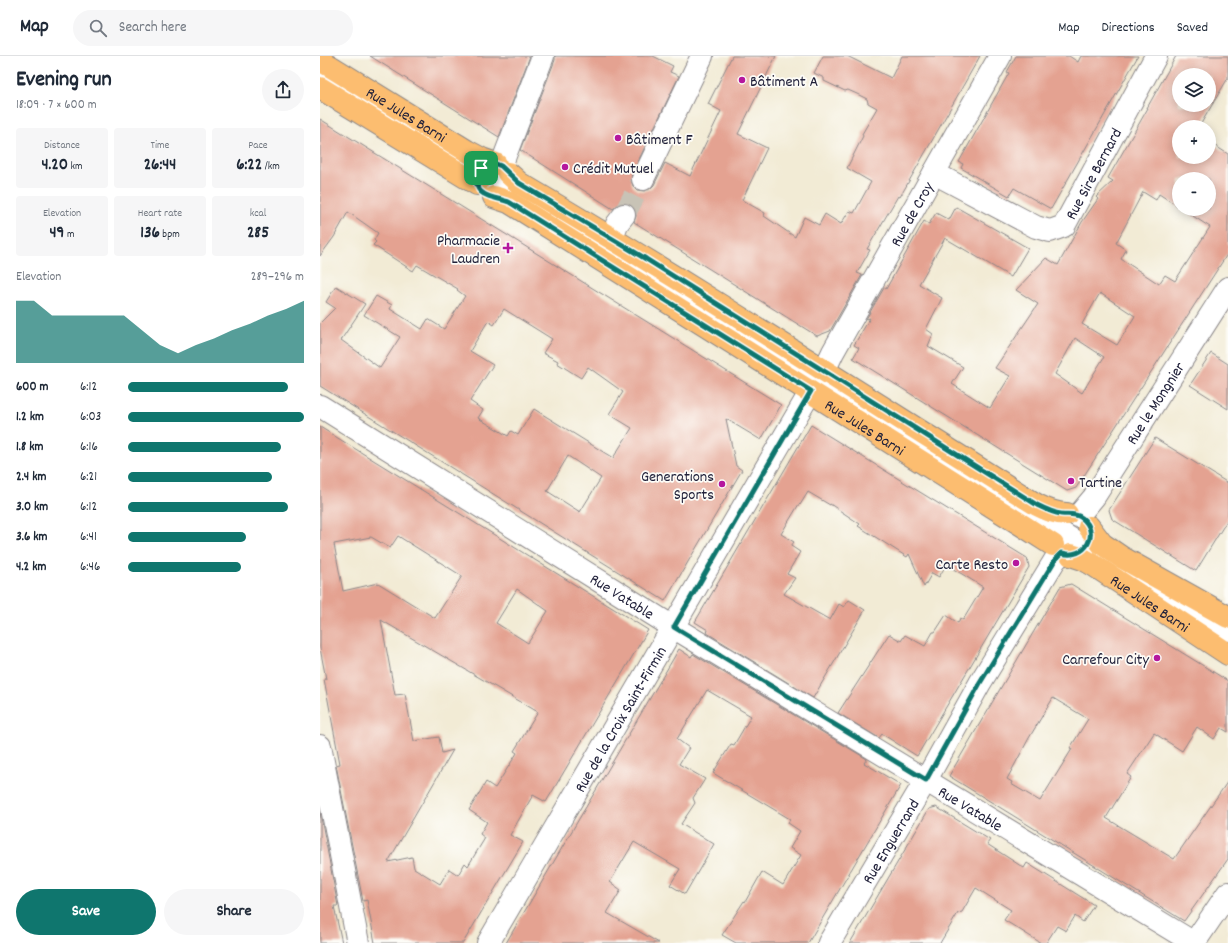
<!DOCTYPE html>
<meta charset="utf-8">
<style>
body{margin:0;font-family:Dekko,sans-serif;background:#f6f6f7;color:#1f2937;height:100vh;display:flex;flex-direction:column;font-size:15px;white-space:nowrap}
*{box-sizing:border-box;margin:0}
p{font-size:13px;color:#747a83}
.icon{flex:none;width:22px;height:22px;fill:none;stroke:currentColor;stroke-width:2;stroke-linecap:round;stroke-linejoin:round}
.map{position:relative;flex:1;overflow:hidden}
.panel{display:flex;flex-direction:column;background:#fff;width:320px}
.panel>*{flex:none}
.fabs{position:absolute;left:852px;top:12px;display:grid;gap:8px}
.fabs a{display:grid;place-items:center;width:44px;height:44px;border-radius:50%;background:#fff;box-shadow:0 2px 10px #0003;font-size:20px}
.pin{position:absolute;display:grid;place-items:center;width:34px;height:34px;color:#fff;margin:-17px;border-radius:8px;box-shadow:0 2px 6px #0006}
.round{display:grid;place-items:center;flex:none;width:42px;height:42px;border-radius:21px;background:#f6f6f7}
.headline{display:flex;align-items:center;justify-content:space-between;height:68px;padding:0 16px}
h1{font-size:22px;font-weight:800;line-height:30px}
.figures{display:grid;grid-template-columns:repeat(3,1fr);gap:6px;height:68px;padding:4px 16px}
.figures div{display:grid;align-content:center;border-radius:4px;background:#f6f6f7;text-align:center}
.figures b{font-size:17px;font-weight:800}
.figures small{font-size:11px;font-weight:400}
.figures p{font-size:11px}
.chart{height:112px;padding:8px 16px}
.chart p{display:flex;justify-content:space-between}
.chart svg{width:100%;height:72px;margin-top:4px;fill:#0f766e;opacity:.7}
.primary-button{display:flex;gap:8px;margin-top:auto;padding:8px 16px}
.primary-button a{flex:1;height:46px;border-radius:24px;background:#0f766e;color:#fff;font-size:16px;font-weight:800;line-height:46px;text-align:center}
.primary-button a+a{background:#f6f6f7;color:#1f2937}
ul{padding:0 16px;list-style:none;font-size:13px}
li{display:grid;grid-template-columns:64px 48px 1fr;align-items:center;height:30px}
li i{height:10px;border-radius:5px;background:#0f766e}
header{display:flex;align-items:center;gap:24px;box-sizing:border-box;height:56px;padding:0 20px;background:#fff;border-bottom:1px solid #e0e1e3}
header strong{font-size:19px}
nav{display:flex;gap:22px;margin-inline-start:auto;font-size:14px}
.search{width:280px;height:36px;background:#f6f6f7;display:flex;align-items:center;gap:10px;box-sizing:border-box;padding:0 14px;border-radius:22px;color:#747a83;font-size:15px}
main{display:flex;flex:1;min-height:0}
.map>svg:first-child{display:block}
.building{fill:#e4a291;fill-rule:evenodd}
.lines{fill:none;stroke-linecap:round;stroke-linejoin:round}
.minor-tunnel{stroke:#c8c3b6;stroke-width:22;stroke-dasharray:22 11;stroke-linecap:butt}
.minor-casing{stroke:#8a8688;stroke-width:24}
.major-casing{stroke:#8a8688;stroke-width:24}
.minor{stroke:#fff;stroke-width:22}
.major{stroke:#fcbd6f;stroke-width:22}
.route-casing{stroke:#fff;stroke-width:8}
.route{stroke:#0f766e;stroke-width:5}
.poi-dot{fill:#b5179e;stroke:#fdfcf7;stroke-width:1.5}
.labels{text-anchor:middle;stroke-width:3.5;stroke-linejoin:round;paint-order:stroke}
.poi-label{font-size:16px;fill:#22223b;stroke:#fdfcf7;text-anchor:start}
.street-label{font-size:16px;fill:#22223b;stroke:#fdfcf7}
</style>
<header>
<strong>Map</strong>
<div class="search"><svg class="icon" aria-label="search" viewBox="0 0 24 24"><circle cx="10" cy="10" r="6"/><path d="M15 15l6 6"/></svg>Search here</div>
<nav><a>Map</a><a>Directions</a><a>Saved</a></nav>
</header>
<main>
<section class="panel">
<div class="headline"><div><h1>Evening run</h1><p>18:09 · 7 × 600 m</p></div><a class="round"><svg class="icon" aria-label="share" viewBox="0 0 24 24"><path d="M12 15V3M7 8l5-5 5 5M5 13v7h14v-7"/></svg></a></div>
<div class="figures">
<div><p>Distance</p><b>4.20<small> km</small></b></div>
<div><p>Time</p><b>26:44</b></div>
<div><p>Pace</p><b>6:22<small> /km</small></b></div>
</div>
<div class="figures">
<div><p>Elevation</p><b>49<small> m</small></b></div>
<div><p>Heart rate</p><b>136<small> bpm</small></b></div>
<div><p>kcal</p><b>285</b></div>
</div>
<div class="chart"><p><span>Elevation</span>289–296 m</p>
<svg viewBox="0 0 160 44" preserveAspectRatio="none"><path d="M0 44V6L10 6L20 15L30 15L40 15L50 15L60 15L70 24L80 33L90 38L100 33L110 29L120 24L130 20L140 15L150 11L160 6V44z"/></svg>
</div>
<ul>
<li><b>600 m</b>6:12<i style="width:91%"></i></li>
<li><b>1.2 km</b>6:03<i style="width:100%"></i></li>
<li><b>1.8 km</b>6:16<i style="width:87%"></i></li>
<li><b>2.4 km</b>6:21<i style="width:82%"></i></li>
<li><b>3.0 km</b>6:12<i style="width:91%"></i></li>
<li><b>3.6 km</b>6:41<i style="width:67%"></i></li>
<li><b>4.2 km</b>6:46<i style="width:64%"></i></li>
</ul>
<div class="primary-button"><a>Save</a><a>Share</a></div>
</section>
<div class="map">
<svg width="908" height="887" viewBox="0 0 908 887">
<rect width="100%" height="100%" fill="#fdfcf7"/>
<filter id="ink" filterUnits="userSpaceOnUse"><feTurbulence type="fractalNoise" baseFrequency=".025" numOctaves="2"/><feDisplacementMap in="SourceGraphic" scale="8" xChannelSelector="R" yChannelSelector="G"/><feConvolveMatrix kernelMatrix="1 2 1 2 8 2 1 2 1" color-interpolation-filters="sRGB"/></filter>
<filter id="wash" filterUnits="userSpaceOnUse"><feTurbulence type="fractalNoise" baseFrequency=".012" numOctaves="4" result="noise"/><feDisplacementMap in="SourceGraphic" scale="16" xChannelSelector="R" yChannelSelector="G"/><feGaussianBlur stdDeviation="0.9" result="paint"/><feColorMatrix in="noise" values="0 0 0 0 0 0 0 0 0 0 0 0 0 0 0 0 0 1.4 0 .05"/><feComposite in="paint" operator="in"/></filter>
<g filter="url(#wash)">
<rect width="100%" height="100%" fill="#f2ebd5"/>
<g id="blocks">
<g class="building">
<polygon points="50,0 210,0 179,81"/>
<polygon points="235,0 333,0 353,10 350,16 359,20 312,118 311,124 313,130 317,134 324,135 330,133 334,129 345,107 370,120 401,55 388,48 412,0 456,0 418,78 447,92 422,144 445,157 444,160 475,181 484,161 499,169 505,158 521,168 529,155 534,157 551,126 527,112 543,80 542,78 557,52 548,47 547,43 537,38 528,34 525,35 504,25 504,22 494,17 503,0 527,0 571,22 582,0 660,0 580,141 578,140 547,193 550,194 537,217 542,219 510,275 497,280 314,166 316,160 316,155 311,149 306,147 300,147 293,153 200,94 235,4"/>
<polygon points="696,0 749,0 758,6 761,0 818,0 731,153 694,132 689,140 641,112 643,108 639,106 689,17 687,16"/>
<path d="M856 0H908V22L879 71H859V101H889V86L908 98V197L756 432 747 435 533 302 539 292 534 289 550 262 546 263 564 232 566 233 604 165 609 168 616 157 629 164 636 151 708 192 691 221 625 182 599 228 622 242 606 273 613 278 608 290 643 311 632 328 670 352 690 320 675 312 718 248 696 234 726 202 738 209 762 166 778 143 776 141 793 125 788 122 828 52H827ZM859 19H889V49H859ZM859 123H889V153H862L890 171 855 225 845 219 839 228 801 203 806 194 796 187 823 136 836 144 839 138 859 151ZM780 237 815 260 797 289 762 268ZM755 282 784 301 762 337 735 318Z"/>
<path d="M0 63 461 349 441 384 406 363 416 410 422 414 345 545 0 330V267L15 252 6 246 16 230 45 248 21 284 60 312 80 281 44 259 56 240 72 249 70 253 102 273 108 263 124 273 145 240 137 234 138 233 97 209 93 215 53 189 56 186 54 184 58 177 28 156 14 181 0 200ZM184 253 232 283 223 297 238 305 237 307 261 322 268 311 303 336 289 358 312 372 293 402 214 353 198 379 191 375 188 380 158 362 163 354 150 345 173 309 150 295 168 265 174 269ZM248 400 281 422 260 456 227 435Z"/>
<polygon points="891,297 908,308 908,353 870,329"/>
<polygon points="491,369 707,502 709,511 597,700 562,678 559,682 518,657 569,578 581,585 585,579 605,590 613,576 615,576 626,559 638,567 640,562 643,564 663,531 642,518 626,509 619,521 612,517 604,531 589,498 587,501 538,470 540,468 510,448 510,449 488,436 480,449 479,448 461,478 474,486 471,490 480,496 467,518 475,522 464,538 510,564 519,548 524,551 529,544 545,554 493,642 387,577 388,574 375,566"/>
<path d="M0 371 328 574 226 746 213 739 190 779 203 786 143 887H55L47 844 43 845 16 709 20 708 4 623H6L0 592ZM78 480 142 520 115 562 58 527 23 535 14 488 51 481 70 492ZM197 533 228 555 208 587 176 567ZM61 564 218 656 194 695 197 697 175 732 166 726 149 754 167 766 160 778 165 782 148 810 145 807 138 819 129 813 120 828 94 812 92 801 68 806 133 694 122 697 119 681 94 685 85 638 75 639Z"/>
<polygon points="835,382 908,427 908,463 876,515 792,463 789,454"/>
<path d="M751 528 908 625V676L901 672 894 683 877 671 862 695 834 677 807 718 811 721 786 762 854 803 908 725V803L864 865 629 720 740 531ZM733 642 768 663 750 692 752 693 720 745 691 728 692 726 687 723 709 682Z"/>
<polygon points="359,593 371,601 373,598 547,703 544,707 581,729 488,887 416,887 402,879 424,845 425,846 442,816 463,829 481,799 470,792 480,775 468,767 470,763 393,717 411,688 414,689 431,660 387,634 357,683 369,692 359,708 385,723 373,742 375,747 361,768 394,788 365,838 350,829 360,813 314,786 290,826 301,834 287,857 339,887 186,887"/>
<polygon points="616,751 670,784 667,788 704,812 707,807 774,849 763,866 755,860 746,875 737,870 726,887 721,887 684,864 691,854 656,832 642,856 638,857 620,887 530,887 609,753"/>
<polygon points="0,756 18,850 14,850 22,887 0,887"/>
</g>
</g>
</g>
<g filter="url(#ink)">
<use href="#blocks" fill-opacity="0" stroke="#8a8688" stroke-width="1"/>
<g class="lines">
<polyline class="minor-tunnel" points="304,159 323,123"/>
<g class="minor-casing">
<g id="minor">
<polyline points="0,19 335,224 359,224"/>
<polyline points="181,110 223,0"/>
<path id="s1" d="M614 117 716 171 730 175 744 170 836 0"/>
<polyline points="323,123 382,0"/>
<polyline points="292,182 297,168 304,159"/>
<polyline points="334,236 355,235 866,555 908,574"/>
<path id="s2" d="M504 315 513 296 680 0"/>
<path id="s3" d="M0 350 353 571 874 887"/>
<path id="s4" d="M758 460 774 441 908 232"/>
<polyline points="0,690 38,887"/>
<path id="s5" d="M168 887 353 571 491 335"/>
<path id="s6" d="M509 887 606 724 660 627 735 504 742 497"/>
<polyline points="874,887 908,837"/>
</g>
</g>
<g class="major-casing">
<g id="major">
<path id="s7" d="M0 4 147 95 162 103 176 108"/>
<polyline points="0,32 157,128"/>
<path d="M188 117 199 127C374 230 545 341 717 449 727 454 736 458 747 458"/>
<path id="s8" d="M174 141 189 146 705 471 733 489"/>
<polyline points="769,471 782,488 801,501 908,561"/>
<path id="s9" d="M751 499 763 503 775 510 908 598"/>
</g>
</g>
<use href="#minor" class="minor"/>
<use href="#major" class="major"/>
</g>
</g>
<g class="lines" filter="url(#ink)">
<g class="route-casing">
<path id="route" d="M170 108H176L181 110 199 127 326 203 717 449C725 453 733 457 741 458 748 459 755 457 762 462 781 477 765 504 742 497L735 504 660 627 606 724 354 571 491 335 189 146C181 143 170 142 164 138 155 133 154 120 161 113 164 110 167 109 170 108Z"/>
</g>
<use href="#route" class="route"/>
</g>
<g class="poi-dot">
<circle cx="422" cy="24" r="4"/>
<circle cx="298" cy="82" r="4"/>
<circle cx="245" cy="111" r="4"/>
<path d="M186 186h4v4h4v4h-4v4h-4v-4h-4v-4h4z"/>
<circle cx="751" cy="425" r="4"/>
<circle cx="402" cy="428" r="4"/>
<circle cx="696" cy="507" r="4"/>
<circle cx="837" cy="602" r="4"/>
</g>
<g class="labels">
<g class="poi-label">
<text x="430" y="30">Bâtiment A</text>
<text x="306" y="88">Bâtiment F</text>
<text x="253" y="117">Crédit Mutuel</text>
<text x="180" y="189" text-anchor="end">Pharmacie<tspan x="180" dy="18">Laudren</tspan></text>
<text x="394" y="425" text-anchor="end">Generations<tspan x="394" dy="18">Sports</tspan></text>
<text x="759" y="431">Tartine</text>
<text x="688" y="513" text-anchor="end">Carte Resto</text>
<text x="829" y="608" text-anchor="end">Carrefour City</text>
</g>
<g class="street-label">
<text dy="6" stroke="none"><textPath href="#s7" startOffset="102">Rue Jules Barni</textPath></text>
<text dy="6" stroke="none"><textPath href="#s1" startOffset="205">Rue Sire Bernard</textPath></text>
<text dy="6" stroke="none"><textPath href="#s2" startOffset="180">Rue de Croy</textPath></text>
<text dy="6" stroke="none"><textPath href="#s4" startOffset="137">Rue le Mongnier</textPath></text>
<text dy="6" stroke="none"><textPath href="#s8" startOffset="437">Rue Jules Barni</textPath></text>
<text dy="6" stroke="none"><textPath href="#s3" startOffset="357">Rue Vatable</textPath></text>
<text dy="6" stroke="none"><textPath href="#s9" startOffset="93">Rue Jules Barni</textPath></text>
<text dy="6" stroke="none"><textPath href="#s5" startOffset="260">Rue de la Croix Saint-Firmin</textPath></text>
<text dy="6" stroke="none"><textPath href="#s3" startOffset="765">Rue Vatable</textPath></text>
<text dy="6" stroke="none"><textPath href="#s6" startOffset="119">Rue Enguerrand</textPath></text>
</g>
</g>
</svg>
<div class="fabs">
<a><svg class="icon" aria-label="layers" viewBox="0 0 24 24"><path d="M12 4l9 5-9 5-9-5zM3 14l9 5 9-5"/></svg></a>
<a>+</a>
<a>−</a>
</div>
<div class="pin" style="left:161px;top:112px;background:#1e9e55"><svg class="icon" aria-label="arrive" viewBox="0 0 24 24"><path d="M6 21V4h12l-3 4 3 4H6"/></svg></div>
</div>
</main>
